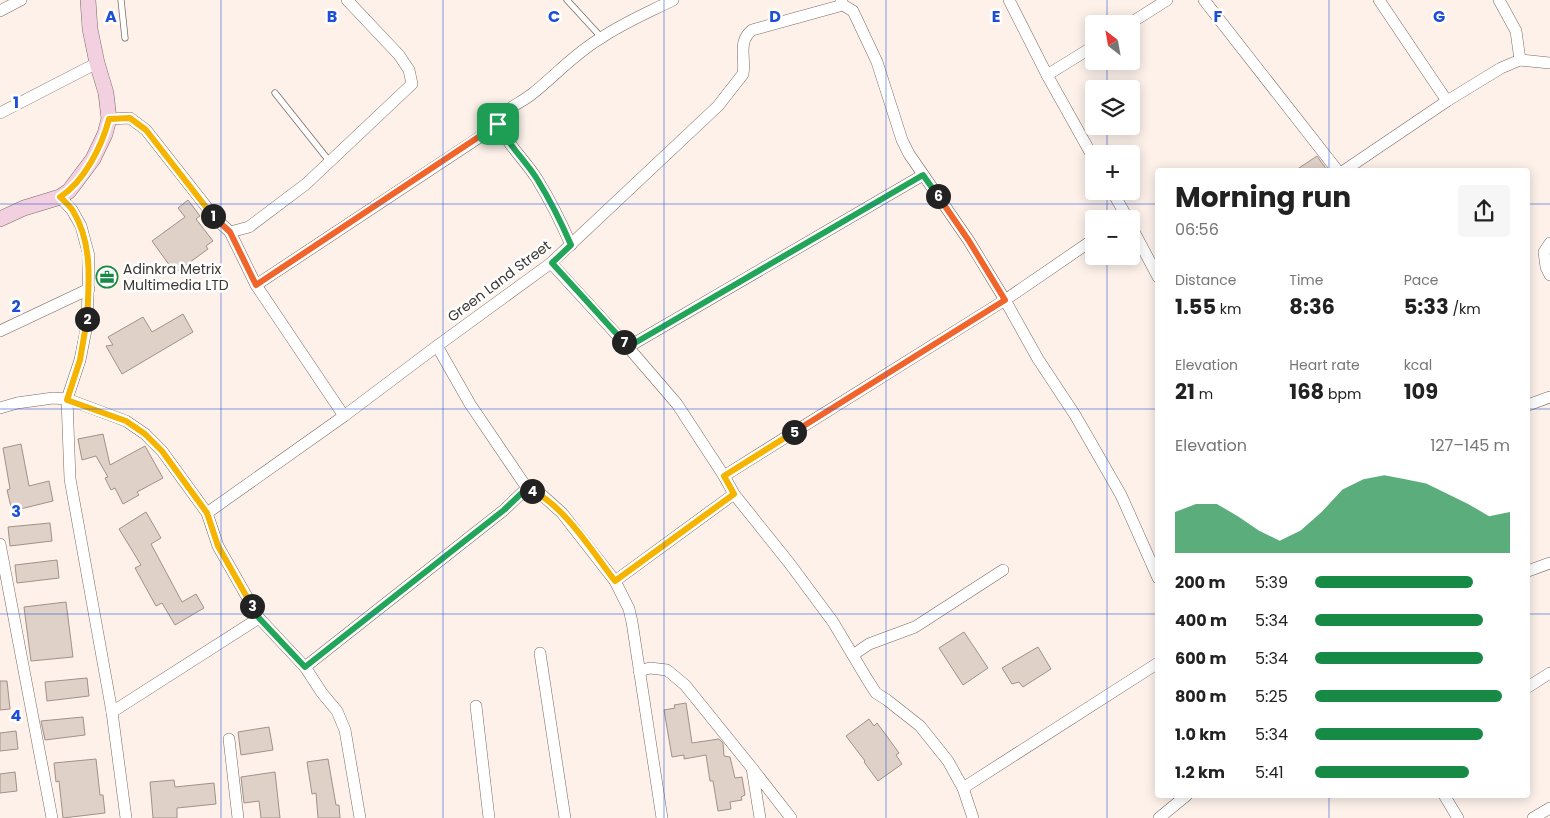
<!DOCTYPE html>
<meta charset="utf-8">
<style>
body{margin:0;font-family:Poppins,sans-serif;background:#f6f6f6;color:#222;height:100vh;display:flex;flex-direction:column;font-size:19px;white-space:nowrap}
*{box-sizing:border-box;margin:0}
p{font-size:16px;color:#767676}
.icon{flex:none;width:28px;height:28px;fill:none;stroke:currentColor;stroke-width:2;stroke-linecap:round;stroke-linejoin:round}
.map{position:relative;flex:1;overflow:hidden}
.panel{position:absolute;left:1155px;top:168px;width:375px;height:630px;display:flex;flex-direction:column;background:#fff;border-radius:5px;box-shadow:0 2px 12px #0003}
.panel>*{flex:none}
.needle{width:32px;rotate:329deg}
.fabs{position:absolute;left:1085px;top:15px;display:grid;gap:10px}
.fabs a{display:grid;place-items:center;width:55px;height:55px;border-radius:5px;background:#fff;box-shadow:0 2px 12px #0003;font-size:25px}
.pin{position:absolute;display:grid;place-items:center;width:42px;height:42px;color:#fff;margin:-21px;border-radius:10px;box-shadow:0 2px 8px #0006}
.km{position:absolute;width:25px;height:25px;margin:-12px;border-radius:50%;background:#222;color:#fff;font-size:14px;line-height:25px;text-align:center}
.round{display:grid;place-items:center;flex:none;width:52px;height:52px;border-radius:5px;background:#f6f6f6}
.headline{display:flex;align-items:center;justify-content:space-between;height:85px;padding:0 20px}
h1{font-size:28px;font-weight:700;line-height:38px}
.stats{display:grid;grid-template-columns:repeat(3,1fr);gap:8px;height:85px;padding:5px 20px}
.stats div{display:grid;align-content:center}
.stats b{font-size:21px;font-weight:700}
.stats small{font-size:14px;font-weight:400}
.stats p{font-size:14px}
.chart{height:140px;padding:10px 20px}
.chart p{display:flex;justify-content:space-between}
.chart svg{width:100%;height:90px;margin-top:5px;fill:#178b45;opacity:.7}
ul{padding:0 20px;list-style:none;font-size:16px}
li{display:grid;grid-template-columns:80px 60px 1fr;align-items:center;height:38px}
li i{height:12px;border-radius:6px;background:#178b45}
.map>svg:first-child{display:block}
.building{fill:#e0d1c8;stroke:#a09189}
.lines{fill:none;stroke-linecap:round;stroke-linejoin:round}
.lane-casing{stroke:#786a63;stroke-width:7}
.street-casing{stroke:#786a63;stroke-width:12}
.secondary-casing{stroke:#786a63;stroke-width:16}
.lane{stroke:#fff;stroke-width:5.5}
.street{stroke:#fff;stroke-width:11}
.secondary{stroke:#f3d0e0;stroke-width:15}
.split-1-casing{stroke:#fff;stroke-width:10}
.split-2-casing{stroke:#fff;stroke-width:10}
.split-3-casing{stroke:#fff;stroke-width:10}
.split-4-casing{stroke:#fff;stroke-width:10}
.split-5-casing{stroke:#fff;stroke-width:10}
.split-6-casing{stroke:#fff;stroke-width:10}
.split-7-casing{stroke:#fff;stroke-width:10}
.split-8-casing{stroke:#fff;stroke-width:10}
.split-1{stroke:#f0652b;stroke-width:6}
.split-2{stroke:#f5b400;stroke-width:6}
.split-3{stroke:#f5b400;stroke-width:6}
.split-4{stroke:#22a559;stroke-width:6}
.split-5{stroke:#f5b400;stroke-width:6}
.split-6{stroke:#f0652b;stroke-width:6}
.split-7{stroke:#22a559;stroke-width:6}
.split-8{stroke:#22a559;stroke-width:6}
.grid{fill:none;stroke:#1d4ed8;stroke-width:1;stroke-opacity:0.55}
.labels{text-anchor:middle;stroke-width:5;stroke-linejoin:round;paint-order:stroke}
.poi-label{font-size:14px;fill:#3d3734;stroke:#fff;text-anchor:start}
.street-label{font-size:14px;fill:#3d3734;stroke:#fff}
.grid-label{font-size:16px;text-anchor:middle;font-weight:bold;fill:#1d4ed8;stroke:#fff;stroke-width:5;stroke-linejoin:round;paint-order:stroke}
</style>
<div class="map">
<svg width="1550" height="818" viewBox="0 0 1550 818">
<rect width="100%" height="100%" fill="#fdf1ea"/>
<g class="building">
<polygon points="1317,156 1327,170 1296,170"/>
<polygon points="188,200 200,216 196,219 213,241 206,246 208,249 175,273 152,241 185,217 178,208"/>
<polygon points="183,314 193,332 122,374 106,346 113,345 108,337 143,317 152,332"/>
<polygon points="103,434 110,465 145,446 163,478 137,492 139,495 123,504 115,488 111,490 105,478 108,477 96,456 82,460 78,439"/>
<polygon points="21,444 29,486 49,481 53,501 12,511 7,490 10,489 3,448"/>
<polygon points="146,512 161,538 151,544 182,602 196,594 204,608 175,625 162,603 156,606 135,568 141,565 119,529"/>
<polygon points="50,523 52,541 10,546 8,527"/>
<polygon points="57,560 59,578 17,583 15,565"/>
<polygon points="66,602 73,657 31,661 24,607"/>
<polygon points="964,632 988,668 963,685 939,648"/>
<polygon points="1038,647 1051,669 1023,687 1019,682 1012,684 1002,668"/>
<polygon points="87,678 89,696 47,701 45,682"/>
<polygon points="0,681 7,681 10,709 0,710"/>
<polygon points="686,703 692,743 719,739 723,743 724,756 730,757 735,778 742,777 745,795 741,797 742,800 730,802 731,809 718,811 713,781 710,781 706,755 684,759 684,755 672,757 664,710 675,708 674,705"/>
<polygon points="83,717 85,735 45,740 41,721"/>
<polygon points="869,719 874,726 877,723 886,735 899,753 896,755 902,764 878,781 864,762 865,761 846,736"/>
<polygon points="269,727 273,750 241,755 238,732"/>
<polygon points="16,731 18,749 0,751 0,733"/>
<polygon points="96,759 100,795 103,795 105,813 63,818 59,781 56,782 54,763"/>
<polygon points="328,759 336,805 339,805 340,818 318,818 316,793 312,794 307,762"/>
<polygon points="15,772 17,791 0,793 0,774"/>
<polygon points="275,772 280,818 261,818 259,801 244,803 241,777"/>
<polygon points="174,780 175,787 214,783 216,804 177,808 177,818 153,818 150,782"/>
</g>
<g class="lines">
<g class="lane-casing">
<g id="lane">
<polyline points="121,0 125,38"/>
<polyline points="567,0 601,37"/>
<polyline points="275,93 330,162"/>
</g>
</g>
<g class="street-casing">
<g id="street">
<polyline points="841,0 843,5 853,11 877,62 902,140 909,154 969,241 1005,300 1038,359 1075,415 1121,495 1158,578"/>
<polyline points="1009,0 1047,75 1094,159"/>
<polyline points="1204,0 1337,170"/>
<polyline points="1379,0 1447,101"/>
<polyline points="1499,0 1516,31 1520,60"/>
<polyline points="0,11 21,0"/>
<polyline points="1129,24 1167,0"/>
<polyline points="1047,75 1094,46"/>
<polyline points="0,113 97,63"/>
<polyline points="109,119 130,118 146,130 216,219 230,232 256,285 344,416"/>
<path d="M498 125C508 145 525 160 537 179 550 200 561 222 571 245"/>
<polyline points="1345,170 1447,101 1501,68 1520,60 1550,63"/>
<polyline points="1112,191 1128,219"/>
<polyline points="60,197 72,210 81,226 89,256 87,325 80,360 67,399 70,479 112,712 126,818"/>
<polyline points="1131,226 1158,277"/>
<polyline points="230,232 249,227 306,184 412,84 409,70 399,55 347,0"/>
<polyline points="1550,243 1544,252 1546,267 1550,275"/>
<polyline points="551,263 628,347 677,404 724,476 734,494 790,564 833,622 867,679 876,693 887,700 920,726 948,761 963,788 973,818"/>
<path d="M256 285 498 125C507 105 517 106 532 94 555 76 575 53 601 38 623 23 649 12 673 0"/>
<polyline points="0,331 89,289"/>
<polyline points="437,346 470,404 527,488 542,495 562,513 615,581 629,609 632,622 662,818"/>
<polyline points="628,347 923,175"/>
<polyline points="1528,405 1550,397"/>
<polyline points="0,408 17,403 53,398 67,399 126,421 145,434 162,451 207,513 218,546 259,618 305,667 322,693 337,711 345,730 360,818"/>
<polyline points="724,476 1005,300 1094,239"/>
<path d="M207 513 344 416 437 346 551 263 718 106 743 74C746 58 737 42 752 30L843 5"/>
<polyline points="0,544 52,818"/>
<polyline points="1528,571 1550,563"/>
<polyline points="615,581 734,494"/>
<polyline points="540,653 565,818"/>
<polyline points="853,655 869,644 915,627 1003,570"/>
<polyline points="305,667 504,510 527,488"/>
<polyline points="639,671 650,668 667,670 685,685 752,768 791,818"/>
<polyline points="1528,687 1550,673"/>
<polyline points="476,706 489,818"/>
<polyline points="112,712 259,618"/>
<polyline points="229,739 238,818"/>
<polyline points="752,768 760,818"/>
<polyline points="963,788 1158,663"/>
<polyline points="1444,795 1458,818"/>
<polyline points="1159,818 1187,795"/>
<polyline points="1533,818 1550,808"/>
</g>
</g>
<g class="secondary-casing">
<polyline id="secondary" points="0,219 24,208 60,197 69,191 93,159 105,134 109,119 106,93 97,63 90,29 88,0"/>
</g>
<use href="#lane" class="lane"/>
<use href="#street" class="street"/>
<use href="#secondary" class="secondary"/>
</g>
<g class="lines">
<g class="split-1-casing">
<polyline id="split-1" points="213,216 230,232 256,285 498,124"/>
</g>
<g class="split-2-casing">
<path id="split-2" d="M87 319C89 282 93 244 73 211 70 206 65 202 60 197 84 182 102 146 109 119L130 118 146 130 213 216"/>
</g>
<g class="split-3-casing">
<polyline id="split-3" points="87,319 80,360 67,400 126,421 145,434 162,451 207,513 218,546 252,606"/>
</g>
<g class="split-4-casing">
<polyline id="split-4" points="252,606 259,618 305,667 504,510 527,488 532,491"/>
</g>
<g class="split-5-casing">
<path id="split-5" d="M532 491C563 504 594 554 615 581L734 494 724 476 794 432"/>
</g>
<g class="split-6-casing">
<polyline id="split-6" points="794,432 1005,300 969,241 938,196"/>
</g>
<g class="split-7-casing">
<polyline id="split-7" points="624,342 628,347 923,175 938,196"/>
</g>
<g class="split-8-casing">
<path id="split-8" d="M498 124C508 145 525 160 537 179 550 200 561 222 571 245L552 263 624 342"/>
</g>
<use href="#split-1" class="split-1"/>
<use href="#split-2" class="split-2"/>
<use href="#split-3" class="split-3"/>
<use href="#split-4" class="split-4"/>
<use href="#split-5" class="split-5"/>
<use href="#split-6" class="split-6"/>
<use href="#split-7" class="split-7"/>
<use href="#split-8" class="split-8"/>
</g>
<path class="grid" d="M221 0V818M443 0V818M664 0V818M886 0V818M1107 0V24M1329 0V170M1107 61V89M1107 126V154M1107 191V219M0 204H1158M1528 204H1550M1107 256V818M0 409H1158M1528 409H1550M0 614H1158M1528 614H1550M1329 795V818"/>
<defs>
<g id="office-ring" transform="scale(1.125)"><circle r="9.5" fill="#fff" stroke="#178b45" stroke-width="1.5"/><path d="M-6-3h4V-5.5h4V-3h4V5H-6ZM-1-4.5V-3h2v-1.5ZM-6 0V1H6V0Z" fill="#178b45"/></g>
</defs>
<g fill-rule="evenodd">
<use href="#office-ring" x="107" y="277"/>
</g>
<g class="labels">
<g class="poi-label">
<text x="123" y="274">Adinkra Metrix<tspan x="123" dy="16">Multimedia LTD</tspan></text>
</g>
<g class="street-label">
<text transform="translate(499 281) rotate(-37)" y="5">Green Land Street</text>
</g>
</g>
<g class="grid-label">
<text x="111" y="22">A</text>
<text x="332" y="22">B</text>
<text x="554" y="22">C</text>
<text x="775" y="22">D</text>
<text x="996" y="22">E</text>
<text x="1218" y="22">F</text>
<text x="1439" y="22">G</text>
<text x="16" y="108">1</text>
<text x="16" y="312">2</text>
<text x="16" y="517">3</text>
<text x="16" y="721">4</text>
</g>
</svg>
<div class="fabs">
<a><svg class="needle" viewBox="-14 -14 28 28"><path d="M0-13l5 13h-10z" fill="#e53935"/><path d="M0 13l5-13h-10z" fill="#767676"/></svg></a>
<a><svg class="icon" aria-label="layers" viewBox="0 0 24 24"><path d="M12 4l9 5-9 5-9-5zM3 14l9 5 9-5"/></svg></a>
<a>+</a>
<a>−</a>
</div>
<div class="pin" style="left:498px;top:124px;background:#1e9e55"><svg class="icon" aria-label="arrive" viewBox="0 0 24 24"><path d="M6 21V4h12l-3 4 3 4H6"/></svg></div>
<b class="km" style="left:213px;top:216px">1</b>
<b class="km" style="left:87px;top:319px">2</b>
<b class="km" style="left:252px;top:606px">3</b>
<b class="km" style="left:532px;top:491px">4</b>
<b class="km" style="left:794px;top:432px">5</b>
<b class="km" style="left:938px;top:196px">6</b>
<b class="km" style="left:624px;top:342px">7</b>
<section class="panel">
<div class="headline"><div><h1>Morning run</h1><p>06:56</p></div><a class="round"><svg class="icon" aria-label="share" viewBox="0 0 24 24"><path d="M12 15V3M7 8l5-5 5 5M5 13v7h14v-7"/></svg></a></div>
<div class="stats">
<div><p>Distance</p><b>1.55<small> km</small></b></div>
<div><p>Time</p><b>8:36</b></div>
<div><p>Pace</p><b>5:33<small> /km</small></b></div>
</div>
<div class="stats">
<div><p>Elevation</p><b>21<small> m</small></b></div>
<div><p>Heart rate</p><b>168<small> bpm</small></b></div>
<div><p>kcal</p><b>109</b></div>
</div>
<div class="chart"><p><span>Elevation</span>127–145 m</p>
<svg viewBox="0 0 160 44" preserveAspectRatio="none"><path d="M0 44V24L10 20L20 20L30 26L40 33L50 38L60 33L70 24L80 13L90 8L100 6L110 8L120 10L130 15L140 20L150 26L160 24V44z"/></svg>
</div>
<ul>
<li><b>200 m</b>5:39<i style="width:81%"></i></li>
<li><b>400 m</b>5:34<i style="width:86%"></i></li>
<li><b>600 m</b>5:34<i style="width:86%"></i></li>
<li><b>800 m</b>5:25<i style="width:96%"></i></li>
<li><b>1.0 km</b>5:34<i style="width:86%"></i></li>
<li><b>1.2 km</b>5:41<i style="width:79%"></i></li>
</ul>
</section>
</div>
